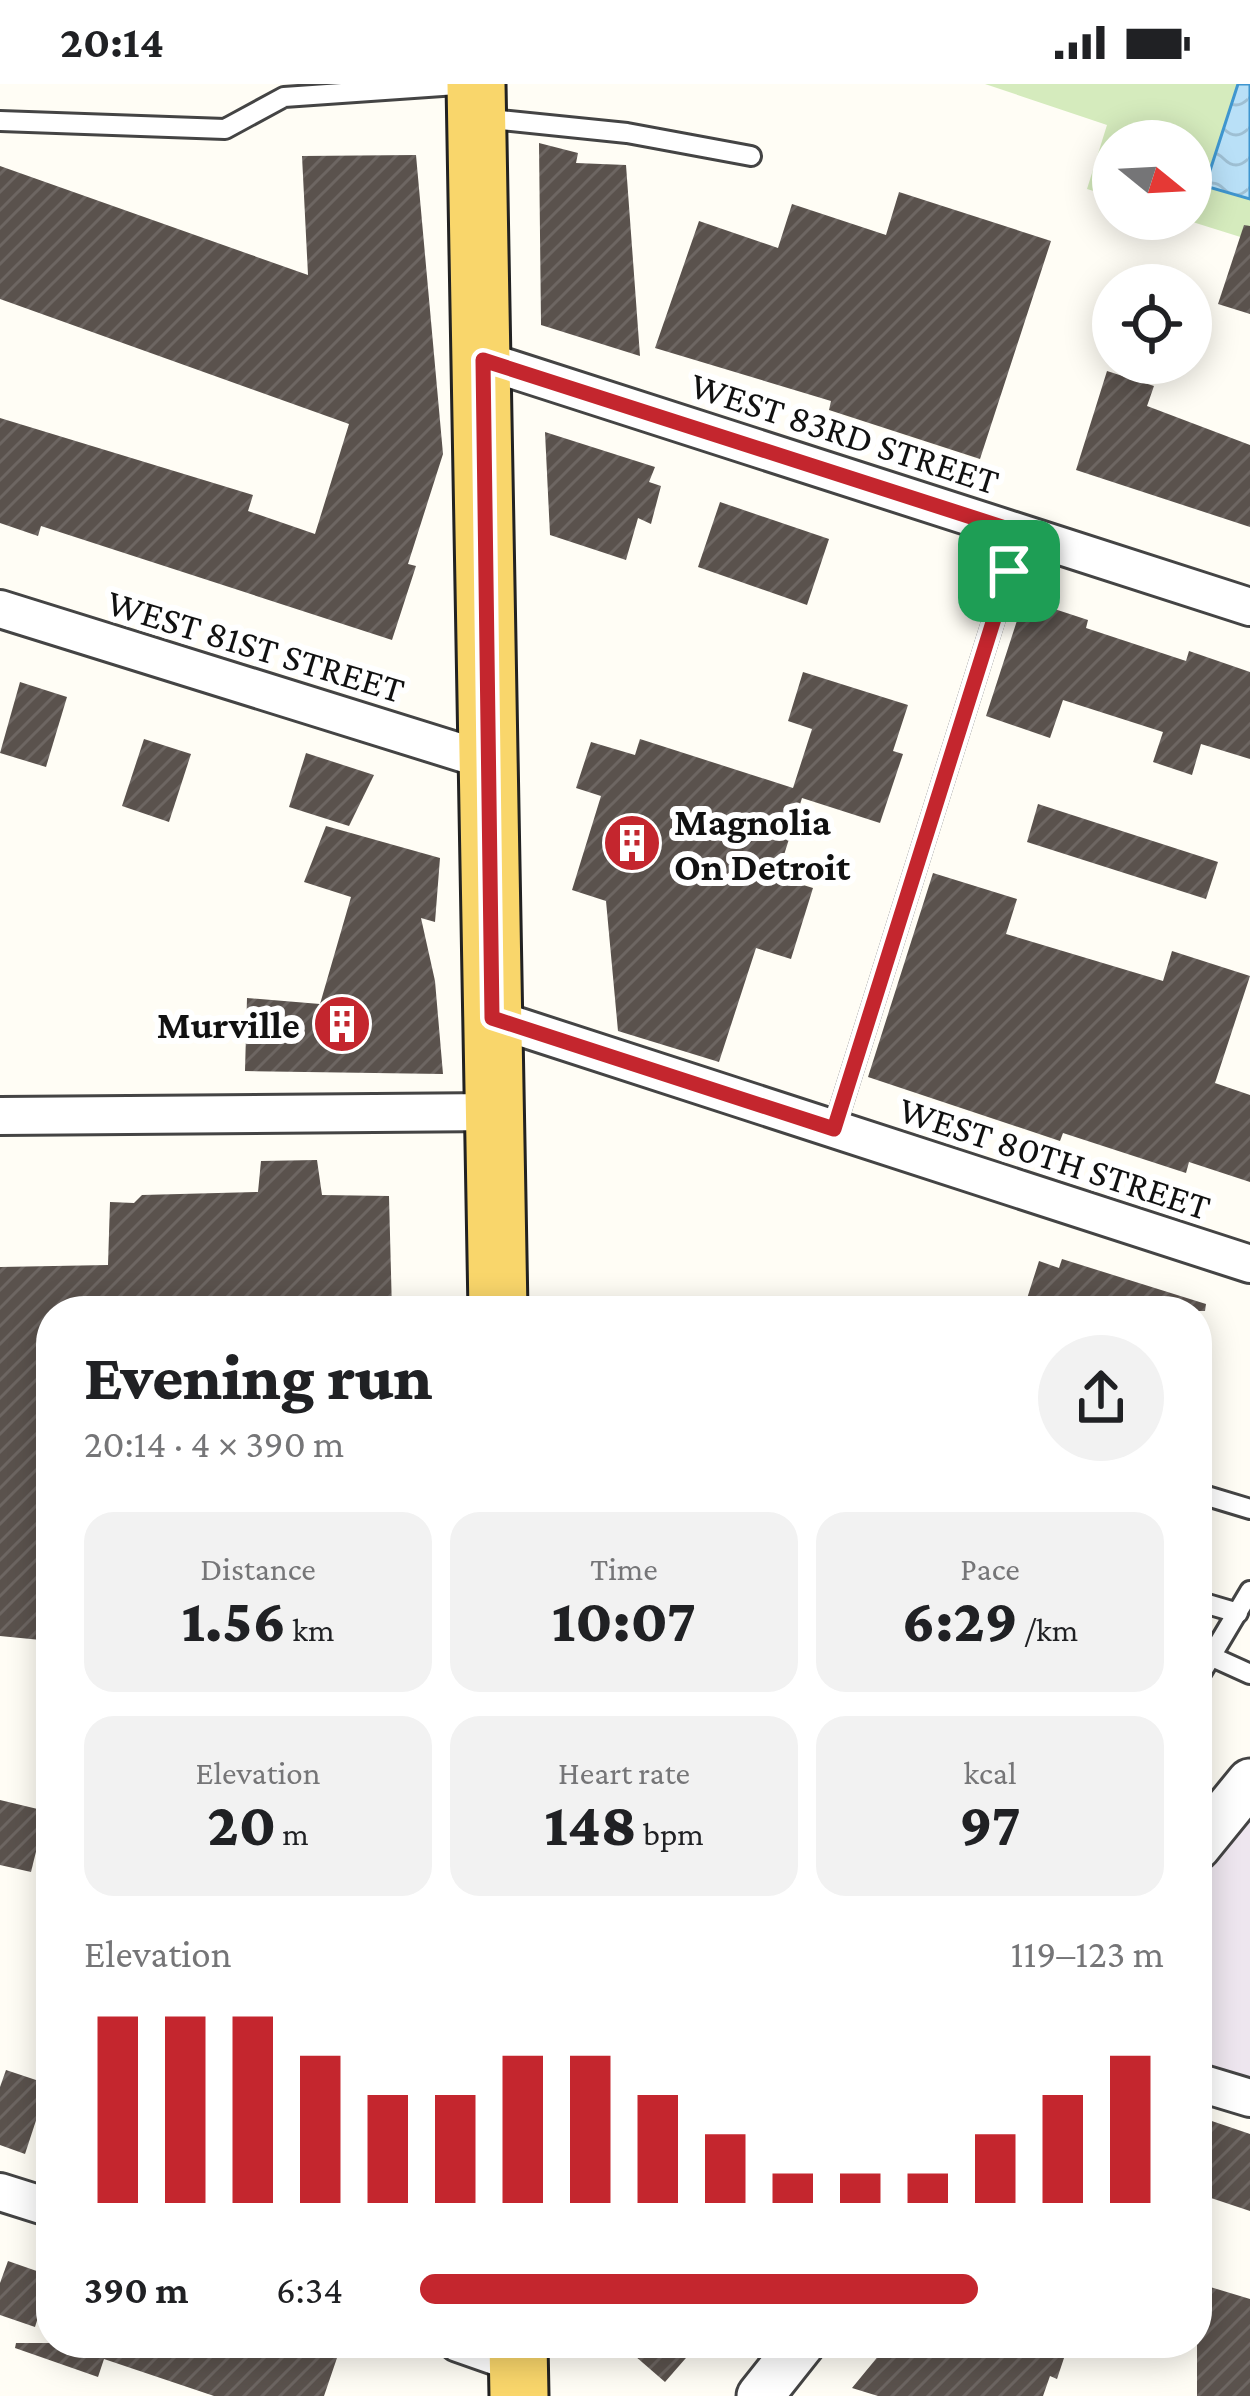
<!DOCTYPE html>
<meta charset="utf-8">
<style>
body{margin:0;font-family:"Crimson Pro",serif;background:#f2f2f2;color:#202124;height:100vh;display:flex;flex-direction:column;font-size:45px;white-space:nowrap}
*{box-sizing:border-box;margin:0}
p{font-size:39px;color:#757577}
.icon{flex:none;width:66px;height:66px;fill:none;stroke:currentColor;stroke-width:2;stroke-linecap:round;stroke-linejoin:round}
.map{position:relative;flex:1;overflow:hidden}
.details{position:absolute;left:36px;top:1212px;width:1176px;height:1062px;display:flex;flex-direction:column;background:#fff;border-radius:48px;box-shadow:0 6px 30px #0003}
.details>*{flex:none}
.needle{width:78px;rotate:108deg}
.tools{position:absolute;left:1092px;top:36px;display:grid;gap:24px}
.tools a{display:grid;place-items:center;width:120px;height:120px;border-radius:50%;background:#fff;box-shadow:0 6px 30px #0003;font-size:60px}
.pin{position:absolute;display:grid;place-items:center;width:102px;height:102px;color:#fff;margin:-51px;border-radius:24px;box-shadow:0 6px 18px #0006}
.round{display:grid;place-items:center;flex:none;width:126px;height:126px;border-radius:63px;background:#f2f2f2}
.headline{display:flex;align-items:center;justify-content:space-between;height:204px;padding:0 48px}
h1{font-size:66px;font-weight:800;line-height:90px}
.metrics{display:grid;grid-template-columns:repeat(3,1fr);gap:18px;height:204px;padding:12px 48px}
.metrics div{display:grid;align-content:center;border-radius:30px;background:#f2f2f2;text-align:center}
.metrics b{font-size:60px;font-weight:800}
.metrics small{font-size:33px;font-weight:400}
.metrics p{font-size:33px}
.chart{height:336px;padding:24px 48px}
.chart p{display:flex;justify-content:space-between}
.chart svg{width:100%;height:216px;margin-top:12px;stroke:#c4262e;stroke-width:6}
ul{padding:0 48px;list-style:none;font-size:39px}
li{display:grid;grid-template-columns:192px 144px 1fr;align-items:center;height:90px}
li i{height:30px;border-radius:15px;background:#c4262e}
.status{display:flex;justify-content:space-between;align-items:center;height:84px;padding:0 60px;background:#fff;direction:ltr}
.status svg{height:33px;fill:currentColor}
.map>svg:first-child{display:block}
.industrial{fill:#eee6ef}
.grass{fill:#d5ebbd}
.water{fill:url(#water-waves);stroke:#3f96cf;stroke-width:3}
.building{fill:url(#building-hatch)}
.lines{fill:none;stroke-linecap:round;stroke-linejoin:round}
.service-casing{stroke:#444;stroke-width:24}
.minor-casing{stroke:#444;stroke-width:42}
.tertiary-casing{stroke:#444;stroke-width:51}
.primary-casing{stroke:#222;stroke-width:63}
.service{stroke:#fff;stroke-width:18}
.minor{stroke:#fff;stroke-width:36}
.tertiary{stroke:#fff;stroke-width:45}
.primary{stroke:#f9d66b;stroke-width:57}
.route-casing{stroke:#fff;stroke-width:24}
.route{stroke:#c4262e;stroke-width:15}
.labels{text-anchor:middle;stroke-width:12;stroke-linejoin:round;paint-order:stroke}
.street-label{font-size:39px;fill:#111;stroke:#fff}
.poi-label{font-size:39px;font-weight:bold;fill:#111;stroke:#fff;text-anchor:start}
</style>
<div class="status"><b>20:14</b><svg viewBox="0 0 49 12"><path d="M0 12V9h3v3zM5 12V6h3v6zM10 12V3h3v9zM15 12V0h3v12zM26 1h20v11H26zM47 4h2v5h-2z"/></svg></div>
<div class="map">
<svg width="1250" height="2312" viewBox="0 0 1250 2312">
<defs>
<pattern id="water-waves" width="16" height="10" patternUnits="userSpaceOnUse" patternTransform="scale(3)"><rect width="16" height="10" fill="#b9e0f7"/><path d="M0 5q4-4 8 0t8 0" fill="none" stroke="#9ebfd3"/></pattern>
<pattern id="building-hatch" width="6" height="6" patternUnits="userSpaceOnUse" patternTransform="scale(3)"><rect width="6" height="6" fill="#5a524d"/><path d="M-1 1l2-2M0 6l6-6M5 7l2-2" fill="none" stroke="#6d6662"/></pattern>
</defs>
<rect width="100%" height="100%" fill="#fffdf5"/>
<polygon class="industrial" points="1250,1706 1250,2007 1197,1990 1197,1773"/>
<polygon class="grass" points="985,0 1250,0 1250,156 1183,135 1191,135 1191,57 1113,57 1113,113 1087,105 1107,41"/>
<polygon class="water" points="1238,0 1250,0 1250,115 1205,102"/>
<g class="building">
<polygon points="539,59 578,69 576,79 626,81 640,272 541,241"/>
<polygon points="416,71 443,370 408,480 416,482 392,556 41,442 38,452 0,439 0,334 253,411 248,427 315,450 349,340 0,215 0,82 308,191 302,72"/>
<polygon points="899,108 1051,157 980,375 829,326 831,317 655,264 699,137 778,164 792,120 886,151"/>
<polygon points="1244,141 1250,142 1250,230 1218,220"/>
<polygon points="1107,287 1154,302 1147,322 1250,361 1250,443 1076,386"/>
<polygon points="545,348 655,383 649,398 661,402 651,440 638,434 626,476 550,451"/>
<polygon points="720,418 829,455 807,521 698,483"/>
<polygon points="1024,515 1088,536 1086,544 1186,577 1189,567 1250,588 1250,675 1201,660 1192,691 1153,678 1163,648 1063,616 1050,654 986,632"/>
<polygon points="803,588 908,621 893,667 903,670 880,739 802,714 777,793 813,804 791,875 756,864 719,978 618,947 606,817 572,806 601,712 576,704 591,658 635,671 640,655 793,704 812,645 788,637"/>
<polygon points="20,598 67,613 46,683 0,669"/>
<polygon points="144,655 191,670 169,738 122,722"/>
<polygon points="306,669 374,691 349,742 289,723"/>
<polygon points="1038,720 1218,778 1206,815 1027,758"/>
<polygon points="326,742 440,774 435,838 421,834 435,897 443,990 245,987 247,914 320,920 351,813 304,798"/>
<polygon points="933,789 1017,815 1006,850 1163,897 1172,867 1250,892 1215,999 1250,1011 1250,1098 1189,1078 1186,1089 1063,1049 1060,1057 868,993"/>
<polygon points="317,1076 322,1111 389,1112 392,1227 51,1227 51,1557 0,1552 0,1183 108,1181 110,1118 134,1119 142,1111 258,1108 261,1077"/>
<polygon points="1062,1175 1206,1220 1205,1227 1023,1227 1039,1177 1059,1184"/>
<polygon points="0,1716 46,1727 31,1788 0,1781"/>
<polygon points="6,1986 48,2000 25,2070 0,2061 0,2003"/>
<polygon points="1197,2032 1250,2050 1250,2127 1205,2112 1208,2102 1197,2099"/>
<polygon points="8,2177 51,2192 35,2243 0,2231 0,2199"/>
<polygon points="1197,2199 1250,2215 1250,2312 1197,2312"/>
<polygon points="16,2259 304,2259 338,2271 324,2312 214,2312 104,2275 98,2293 15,2264"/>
<polygon points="620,2259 699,2259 665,2298"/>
<polygon points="889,2259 1069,2259 1057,2295 1050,2292 1043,2312 878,2312 852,2304"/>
</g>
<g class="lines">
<g class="service-casing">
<g id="service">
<polyline points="481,34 627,49 751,72"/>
<polyline points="0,37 225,45 284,13 471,0"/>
<polyline points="834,1045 1021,449"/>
<polyline points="1197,1409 1250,1425"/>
<polyline points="1197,1517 1238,1529"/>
<polyline points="1197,1566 1250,1590"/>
<polyline points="1197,1596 1250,1507"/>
</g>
</g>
<g class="minor-casing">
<g id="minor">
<polyline points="483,276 1250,523"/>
<polyline points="0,525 488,677"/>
<polyline points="492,934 1250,1180"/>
<polyline points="0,1032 495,1028"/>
<polyline points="1197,1998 1250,2014"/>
<polyline points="0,2108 51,2124"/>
<polyline points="458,2259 518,2280"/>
</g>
</g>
<g class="tertiary-casing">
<g id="tertiary">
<polyline points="1197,1763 1250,1698"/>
<polyline points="760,2312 802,2259"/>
</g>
</g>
<g class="primary-casing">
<g id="primary">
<polyline points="476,0 498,1227"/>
<polyline points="518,2259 519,2312"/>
</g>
</g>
<use href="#service" class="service"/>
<use href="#minor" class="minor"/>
<use href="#tertiary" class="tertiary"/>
<use href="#primary" class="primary"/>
</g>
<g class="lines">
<g class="route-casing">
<polygon id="route" points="483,276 1021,449 834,1045 492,934"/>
</g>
<use href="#route" class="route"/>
</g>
<defs>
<g id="building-disc" transform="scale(3)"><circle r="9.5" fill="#c4262e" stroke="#fff"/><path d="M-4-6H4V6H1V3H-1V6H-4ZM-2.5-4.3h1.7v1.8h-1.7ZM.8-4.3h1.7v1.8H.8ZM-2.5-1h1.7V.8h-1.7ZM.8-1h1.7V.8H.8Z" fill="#fff"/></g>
</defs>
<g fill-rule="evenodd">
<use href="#building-disc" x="632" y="759"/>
<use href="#building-disc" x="342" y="940"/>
</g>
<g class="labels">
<g class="street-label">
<text transform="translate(845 348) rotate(18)" y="14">WEST 83RD STREET</text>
<text transform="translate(256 561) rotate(17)" y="14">WEST 81ST STREET</text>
<text transform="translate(1055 1073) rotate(18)" y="14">WEST 80TH STREET</text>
</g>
<g class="poi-label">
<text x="674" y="751">Magnolia<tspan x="674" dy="45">On Detroit</tspan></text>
<text x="300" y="954" text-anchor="end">Murville</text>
</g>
</g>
</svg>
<div class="tools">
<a><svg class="needle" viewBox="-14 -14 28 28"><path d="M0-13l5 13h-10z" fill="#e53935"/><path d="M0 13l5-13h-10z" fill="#757577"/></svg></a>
<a><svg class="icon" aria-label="locate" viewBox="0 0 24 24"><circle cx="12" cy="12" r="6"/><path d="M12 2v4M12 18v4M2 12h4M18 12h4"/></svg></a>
</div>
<div class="pin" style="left:1009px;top:487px;background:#1e9e55"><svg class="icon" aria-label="arrive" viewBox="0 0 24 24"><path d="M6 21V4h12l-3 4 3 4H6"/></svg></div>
<section class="details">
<div class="headline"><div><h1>Evening run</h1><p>20:14 · 4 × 390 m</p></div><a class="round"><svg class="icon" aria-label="share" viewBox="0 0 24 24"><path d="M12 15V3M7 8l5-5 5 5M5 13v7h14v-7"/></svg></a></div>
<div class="metrics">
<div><p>Distance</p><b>1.56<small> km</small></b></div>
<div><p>Time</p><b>10:07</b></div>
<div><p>Pace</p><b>6:29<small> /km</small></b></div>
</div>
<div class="metrics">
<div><p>Elevation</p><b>20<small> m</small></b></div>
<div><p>Heart rate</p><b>148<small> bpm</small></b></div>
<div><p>kcal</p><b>97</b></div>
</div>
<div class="chart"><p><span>Elevation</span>119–123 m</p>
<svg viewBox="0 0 160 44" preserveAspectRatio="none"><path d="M5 44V6M15 44V6M25 44V6M35 44V14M45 44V22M55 44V22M65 44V14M75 44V14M85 44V22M95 44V30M105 44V38M115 44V38M125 44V38M135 44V30M145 44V22M155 44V14"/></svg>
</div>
<ul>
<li><b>390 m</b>6:34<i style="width:75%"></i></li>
</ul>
</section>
</div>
